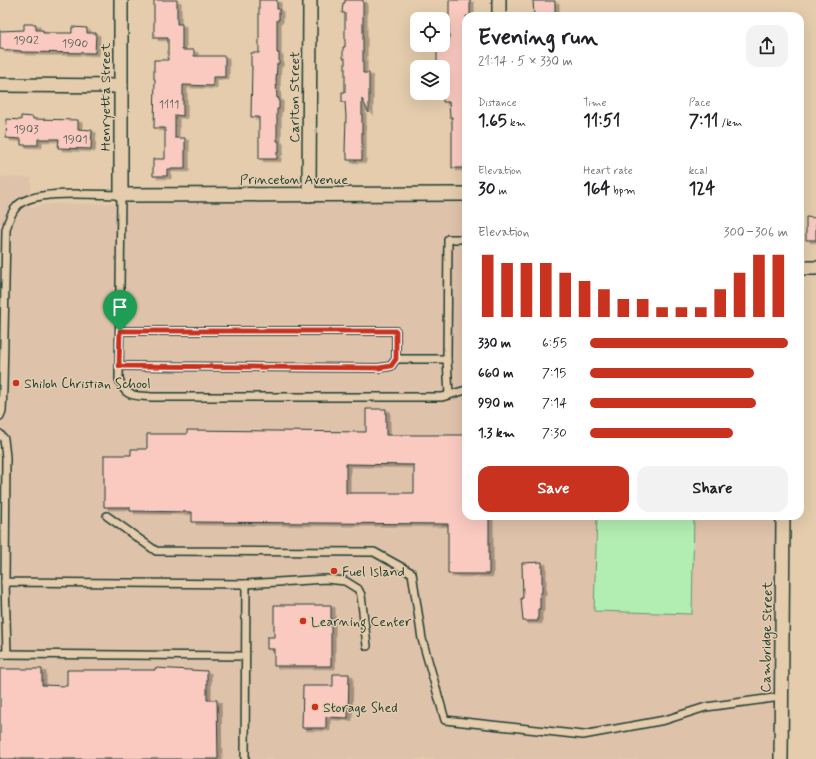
<!DOCTYPE html>
<meta charset="utf-8">
<style>
body{margin:0;font-family:Mynerve,sans-serif;background:#f2f2f2;color:#202124;height:100vh;display:flex;flex-direction:column;font-size:15px;white-space:nowrap}
*{box-sizing:border-box;margin:0}
p{font-size:13px;color:#757577}
.icon{flex:none;width:22px;height:22px;fill:none;stroke:currentColor;stroke-width:2;stroke-linecap:round;stroke-linejoin:round}
.map{position:relative;flex:1;overflow:hidden}
.details{position:absolute;left:462px;top:12px;width:342px;height:508px;display:flex;flex-direction:column;background:#fff;border-radius:12px;box-shadow:0 4px 16px #0002}
.details>*{flex:none}
.buttons{position:absolute;left:410px;top:12px;display:grid;gap:8px}
.buttons a{display:grid;place-items:center;width:40px;height:40px;border-radius:8px;background:#fff;box-shadow:0 4px 16px #0002;font-size:20px}
.pin{position:absolute;display:grid;place-items:center;width:34px;height:34px;color:#fff;margin:-41px -17px;border-radius:50% 50% 50% 0;rotate:-45deg;box-shadow:0 0 4px #0007}
.pin .icon{rotate:45deg}
.round{display:grid;place-items:center;flex:none;width:42px;height:42px;border-radius:12px;background:#f2f2f2}
.summary{display:flex;align-items:center;justify-content:space-between;height:68px;padding:0 16px}
h1{font-size:22px;font-weight:700;line-height:30px}
.stats{display:grid;grid-template-columns:repeat(3,1fr);gap:6px;height:68px;padding:4px 16px}
.stats div{display:grid;align-content:center}
.stats b{font-size:17px;font-weight:700}
.stats small{font-size:11px;font-weight:400}
.stats p{font-size:11px}
.chart{height:112px;padding:8px 16px}
.chart p{display:flex;justify-content:space-between}
.chart svg{width:100%;height:72px;margin-top:4px;stroke:#c8321e;stroke-width:6}
.cta{display:flex;gap:8px;margin-top:auto;padding:8px 16px}
.cta a{flex:1;height:46px;border-radius:12px;background:#c8321e;color:#fff;font-size:16px;font-weight:700;line-height:46px;text-align:center}
.cta a+a{background:#f2f2f2;color:#202124}
ul{padding:0 16px;list-style:none;font-size:13px}
li{display:grid;grid-template-columns:64px 48px 1fr;align-items:center;height:30px}
li i{height:10px;border-radius:5px;background:#c8321e}
.map>svg:first-child{display:block}
.built{fill:#dfc2aa}
.green{fill:#b2edb2;stroke:#689573}
.building{fill:#facac1;stroke:#1f3d34;fill-rule:evenodd;filter:url(#shadow)}
.lines{fill:none;stroke-linecap:round;stroke-linejoin:round}
.lane-casing{stroke:#1f3d34;stroke-width:10}
.street-casing{stroke:#1f3d34;stroke-width:16}
.lane{stroke:#e4ccac;stroke-width:7}
.street{stroke:#e4ccac;stroke-width:13}
.route-casing{stroke:#fff;stroke-width:8}
.route{stroke:#c8321e;stroke-width:5}
.poi-dot{fill:#c8321e;stroke:#e4ccac;stroke-width:1.5}
.labels{text-anchor:middle;stroke-width:3;stroke-linejoin:round;paint-order:stroke}
.number-label{font-size:12px;fill:#566057}
.street-label{font-size:14px;fill:#1f3d34;stroke:#e4ccac}
.poi-label{font-size:14px;fill:#1f3d34;stroke:#e4ccac;text-anchor:start}
</style>
<div class="map">
<svg width="816" height="759" viewBox="0 0 816 759">
<defs>
<filter id="shadow"><feDropShadow dx="4" dy="2.5" stdDeviation="0" flood-color="#0004"/></filter>
</defs>
<rect width="100%" height="100%" fill="#e4ccac"/>
<filter id="ink" filterUnits="userSpaceOnUse"><feTurbulence type="fractalNoise" baseFrequency=".025" numOctaves="2"/><feDisplacementMap in="SourceGraphic" scale="8" xChannelSelector="R" yChannelSelector="G"/><feConvolveMatrix kernelMatrix="1 2 1 2 8 2 1 2 1" color-interpolation-filters="sRGB"/></filter>
<g filter="url(#ink)">
<polygon class="built" points="0,177 31,178 31,208 47,204 466,200 466,516 775,516 773,759 0,759"/>
<polygon class="green" points="597,516 694,516 692,614 594,611"/>
<g class="building">
<polygon points="154,0 177,0 177,24 182,24 182,50 194,50 194,56 225,56 225,77 213,77 213,86 183,85 183,116 175,115 175,138 185,138 185,169 167,169 167,176 153,176 153,159 165,159 165,128 154,128 155,79 154,79 154,60 168,60 168,38 154,38"/>
<polygon points="259,0 277,0 277,9 279,9 279,20 277,20 277,53 279,53 279,64 277,64 276,81 277,98 279,98 279,109 277,109 277,141 279,141 279,152 277,152 277,159 259,159 259,117 251,117 252,66 251,66 251,53 259,53"/>
<polygon points="345,0 363,0 363,73 369,73 369,113 362,99 362,160 347,160 347,153 345,152 346,116 345,102 342,102 342,92 345,92 345,58 343,58 343,47 345,47 345,13 342,13 343,3 345,3"/>
<polygon points="449,0 470,0 470,16 466,16 466,168 452,168 452,117 450,117 449,102 443,102 443,67 437,67 437,45 443,45 443,41 449,41"/>
<polygon points="533,1 555,1 555,16 534,16"/>
<polygon points="24,24 36,24 36,30 43,30 43,33 72,33 72,27 87,28 87,33 96,33 95,53 21,52 21,51 0,49 0,31 24,30"/>
<polygon points="21,116 33,117 33,119 78,120 78,129 92,130 91,149 58,148 59,139 38,139 38,145 21,145 21,139 6,138 7,119 21,120"/>
<polygon points="806,217 816,218 816,240 806,240"/>
<path d="M366 409H386V435H466V516H489V574H448V524L192 522V512L130 511V507H104V455H131V449H147V434H187V430L366 432ZM346 464 414 465V493H346Z"/>
<polygon points="542,562 542,593 540,593 540,609 538,609 538,621 523,621 521,598 523,598 522,563"/>
<polygon points="274,605 331,605 331,666 274,666 274,649 267,649 267,637 274,637"/>
<polygon points="155,668 207,671 207,700 217,700 218,759 0,759 0,669 42,669 42,685 67,686 67,670 155,670"/>
<polygon points="333,674 349,674 348,718 326,717 326,728 302,728 303,686 333,686"/>
</g>
<g class="lines">
<g class="lane-casing">
<g id="lane">
<polyline points="396,359 447,359 449,395"/>
<polyline points="447,359 448,239 466,239"/>
<polyline points="119,366 379,368 391,366 396,359 396,331 120,331"/>
<path d="M0 416 2 411 3 388 6 230C8 221 11 212 18 205 35 189 97 195 121 195L119 379C125 398 134 395 151 397H442L466 390"/>
<polyline points="0,434 4,439 6,457 5,582 246,584 245,759"/>
<polyline points="107,516 156,551 374,552 412,573 422,639 445,720 583,735 665,720 706,707 781,697"/>
<polyline points="5,582 7,654"/>
<polyline points="246,584 326,579 345,581 358,589 361,595 367,646"/>
<polyline points="0,654 245,656"/>
</g>
</g>
<g class="street-casing">
<g id="street">
<polyline points="121,0 121,195 466,194"/>
<polyline points="499,0 499,16"/>
<polyline points="0,85 121,86"/>
<polyline points="309,195 310,0"/>
<polyline points="800,268 816,268"/>
<polyline points="781,759 783,516"/>
</g>
</g>
<use href="#lane" class="lane"/>
<use href="#street" class="street"/>
</g>
</g>
<g class="lines" filter="url(#ink)">
<g class="route-casing">
<polygon id="route" points="120,331 396,331 396,359 391,366 379,368 119,366"/>
</g>
<use href="#route" class="route"/>
</g>
<g class="poi-dot">
<circle cx="16" cy="383" r="4"/>
<circle cx="334" cy="571" r="4"/>
<circle cx="303" cy="621" r="4"/>
<circle cx="315" cy="707" r="4"/>
</g>
<g class="labels">
<g class="number-label">
<text x="26" y="44">1902</text>
<text x="75" y="47">1900</text>
<text x="169" y="108">1111</text>
<text x="26" y="133">1903</text>
<text x="75" y="143">1901</text>
</g>
<g class="street-label">
<text transform="translate(105 97) rotate(-90)" y="5">Henryetta Street</text>
<text transform="translate(294 97) rotate(-90)" y="5">Carlton Street</text>
<text x="294" y="184">Princeton Avenue</text>
<text transform="translate(766 637) rotate(-89)" y="5">Cambridge Street</text>
</g>
<g class="poi-label">
<text x="24" y="388">Shiloh Christian School</text>
<text x="342" y="576">Fuel Island</text>
<text x="311" y="626">Learning Center</text>
<text x="323" y="712">Storage Shed</text>
</g>
</g>
</svg>
<div class="buttons">
<a><svg class="icon" aria-label="locate" viewBox="0 0 24 24"><circle cx="12" cy="12" r="6"/><path d="M12 2v4M12 18v4M2 12h4M18 12h4"/></svg></a>
<a><svg class="icon" aria-label="layers" viewBox="0 0 24 24"><path d="M12 4l9 5-9 5-9-5zM3 14l9 5 9-5"/></svg></a>
</div>
<div class="pin" style="left:120px;top:331px;background:#1e9e55"><svg class="icon" aria-label="arrive" viewBox="0 0 24 24"><path d="M6 21V4h12l-3 4 3 4H6"/></svg></div>
<section class="details">
<div class="summary"><div><h1>Evening run</h1><p>21:14 · 5 × 330 m</p></div><a class="round"><svg class="icon" aria-label="share" viewBox="0 0 24 24"><path d="M12 15V3M7 8l5-5 5 5M5 13v7h14v-7"/></svg></a></div>
<div class="stats">
<div><p>Distance</p><b>1.65<small> km</small></b></div>
<div><p>Time</p><b>11:51</b></div>
<div><p>Pace</p><b>7:11<small> /km</small></b></div>
</div>
<div class="stats">
<div><p>Elevation</p><b>30<small> m</small></b></div>
<div><p>Heart rate</p><b>164<small> bpm</small></b></div>
<div><p>kcal</p><b>124</b></div>
</div>
<div class="chart"><p><span>Elevation</span>300–306 m</p>
<svg viewBox="0 0 160 44" preserveAspectRatio="none"><path d="M5 44V6M15 44V11M25 44V11M35 44V11M45 44V17M55 44V22M65 44V27M75 44V33M85 44V33M95 44V38M105 44V38M115 44V38M125 44V27M135 44V17M145 44V6M155 44V6"/></svg>
</div>
<ul>
<li><b>330 m</b>6:55<i style="width:100%"></i></li>
<li><b>660 m</b>7:15<i style="width:83%"></i></li>
<li><b>990 m</b>7:14<i style="width:84%"></i></li>
<li><b>1.3 km</b>7:30<i style="width:72%"></i></li>
</ul>
<div class="cta"><a>Save</a><a>Share</a></div>
</section>
</div>
